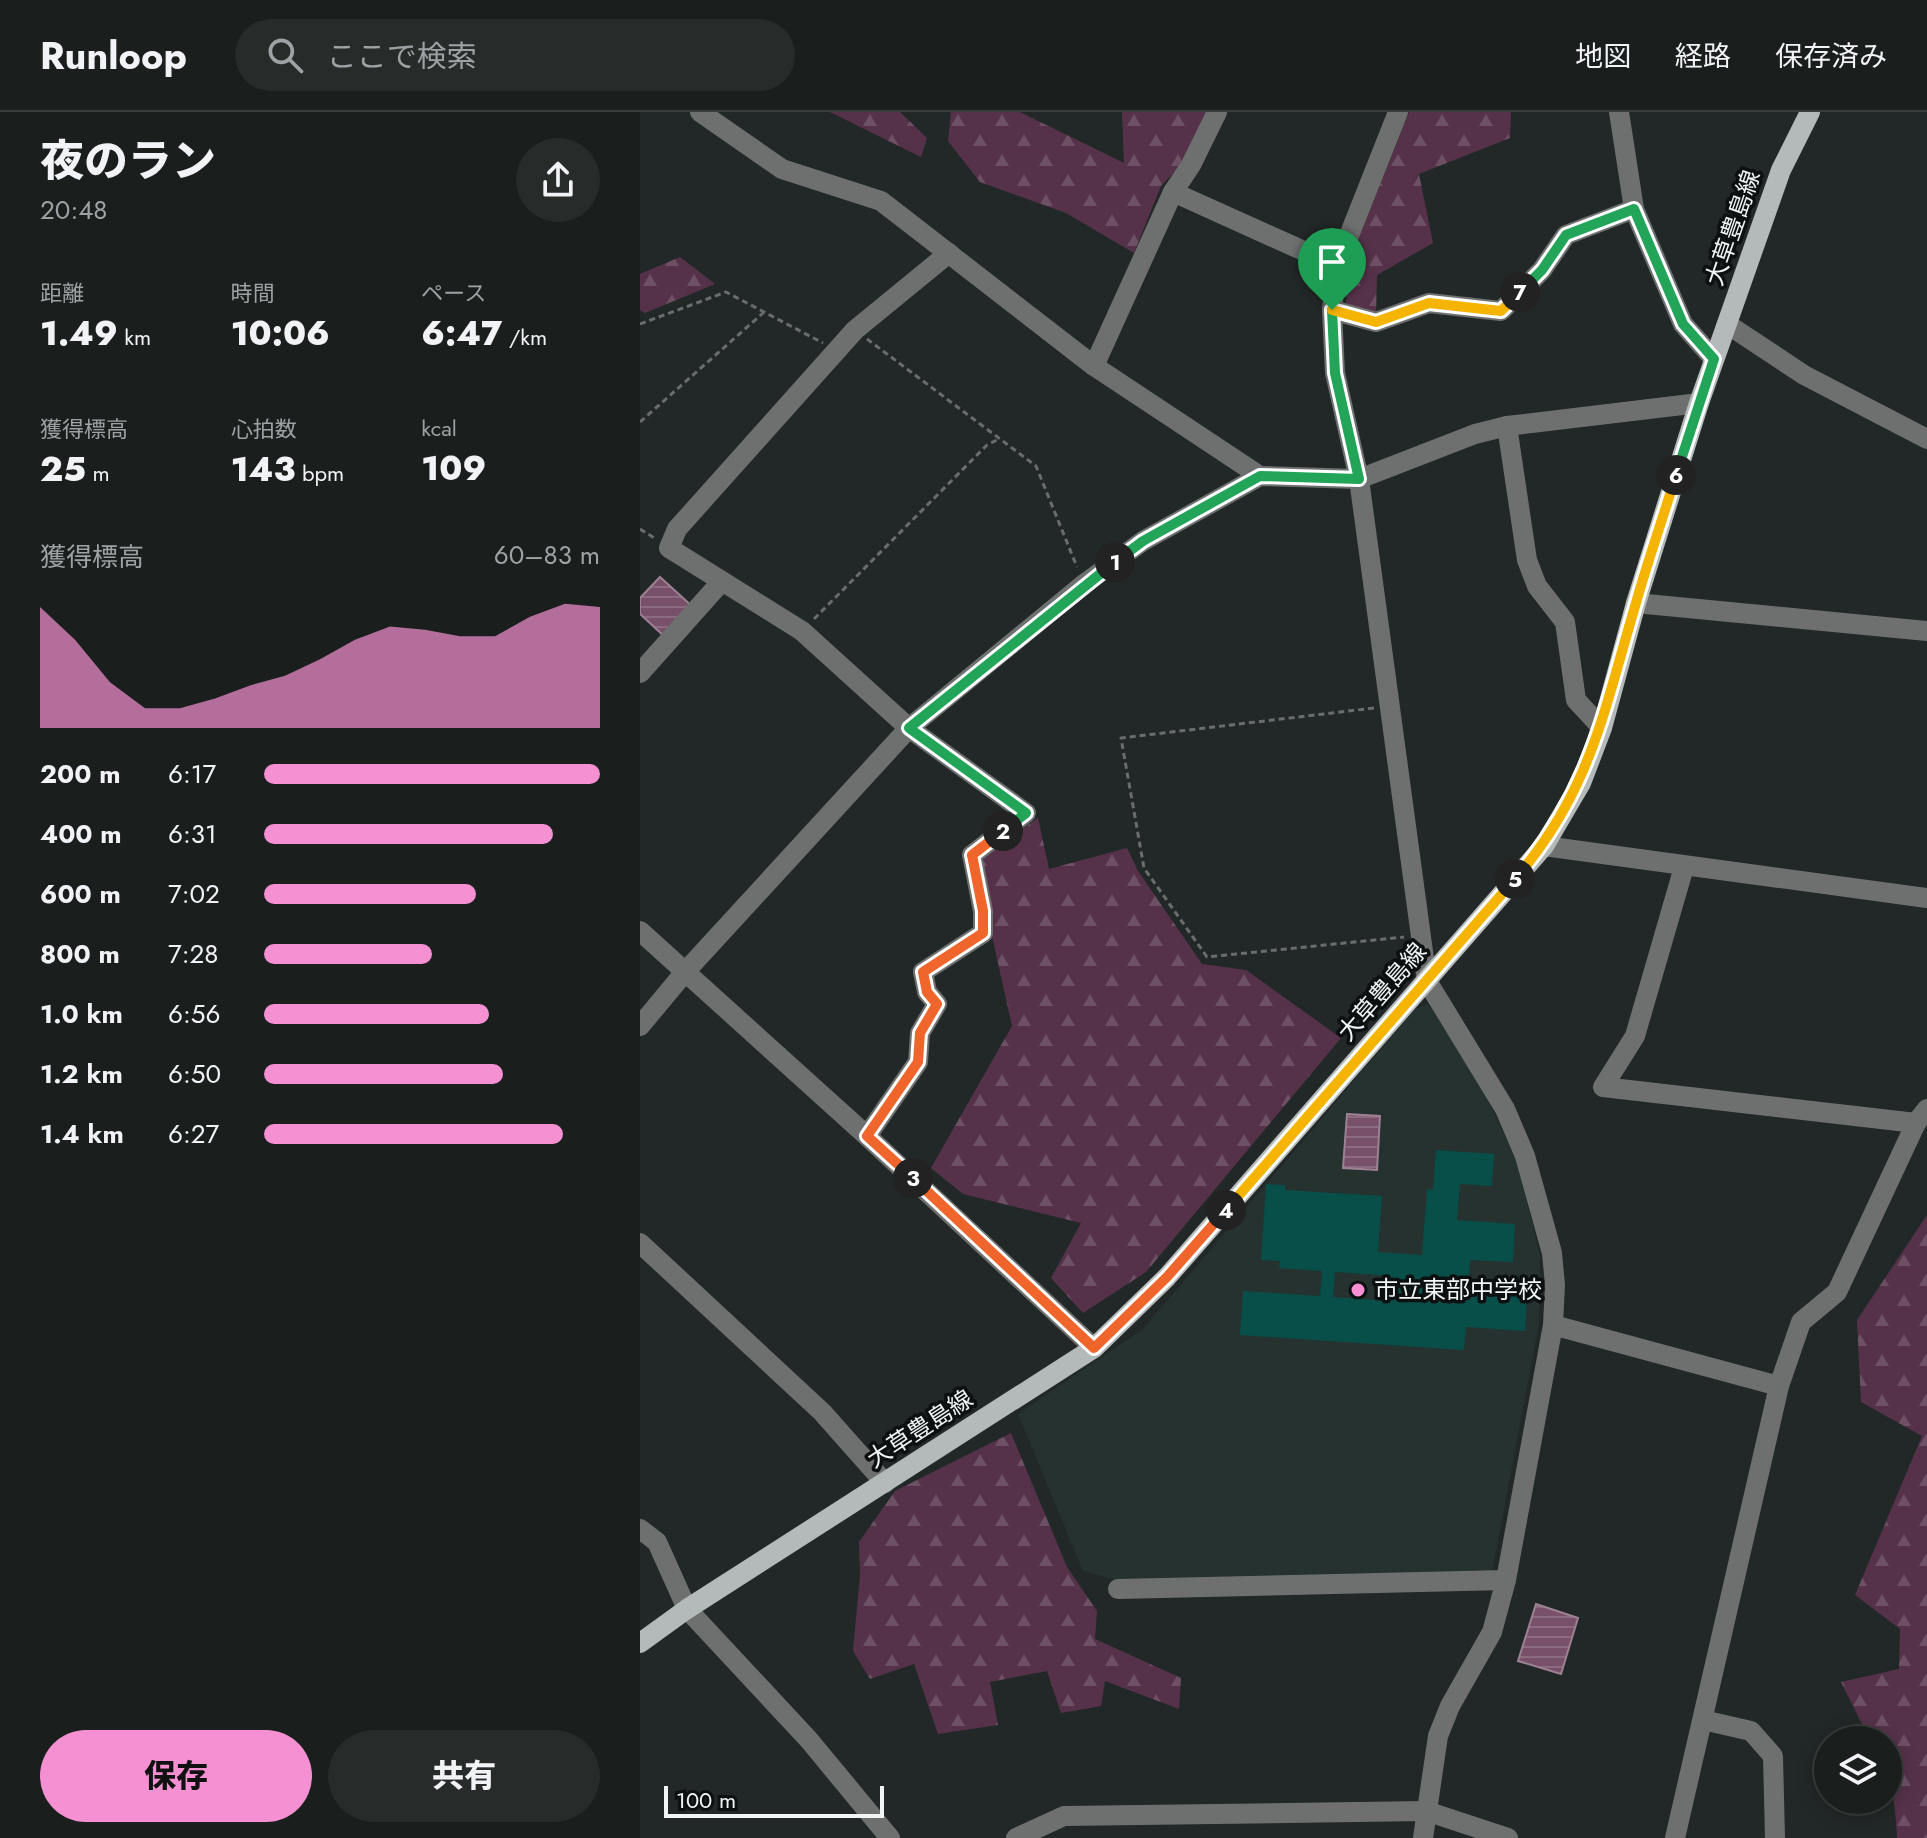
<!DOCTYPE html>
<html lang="ja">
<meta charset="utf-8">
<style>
body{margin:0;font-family:Jost,"Noto Sans JP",sans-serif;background:#272b2a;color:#f1f3f6;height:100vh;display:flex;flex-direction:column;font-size:30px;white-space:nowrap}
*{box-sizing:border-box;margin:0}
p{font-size:26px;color:#9fa2a4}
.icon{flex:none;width:44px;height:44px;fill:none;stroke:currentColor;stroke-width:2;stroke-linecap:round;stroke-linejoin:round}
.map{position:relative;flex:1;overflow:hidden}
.panel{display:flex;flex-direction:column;background:#1a1e1d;width:640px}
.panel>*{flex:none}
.controls{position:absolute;left:1174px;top:1614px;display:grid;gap:16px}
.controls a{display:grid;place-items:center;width:88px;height:88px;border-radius:50%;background:#1a1e1d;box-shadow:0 4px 20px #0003,0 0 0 2px #383c3b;font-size:40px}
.scale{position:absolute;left:24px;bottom:20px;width:220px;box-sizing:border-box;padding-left:8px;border:4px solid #f2f5f5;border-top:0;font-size:22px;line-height:28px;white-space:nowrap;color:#f2f5f5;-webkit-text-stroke:6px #0d1010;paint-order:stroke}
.pin{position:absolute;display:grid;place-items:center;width:68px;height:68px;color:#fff;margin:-82px -34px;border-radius:50% 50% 50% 0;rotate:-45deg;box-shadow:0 0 8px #0007}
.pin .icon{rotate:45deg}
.km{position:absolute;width:40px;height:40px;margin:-20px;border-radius:50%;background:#222;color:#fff;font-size:22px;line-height:40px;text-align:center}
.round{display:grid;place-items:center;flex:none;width:84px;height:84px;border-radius:42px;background:#272b2a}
.summary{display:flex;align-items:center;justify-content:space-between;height:136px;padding:0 40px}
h1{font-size:44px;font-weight:800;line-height:60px}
.metrics{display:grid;grid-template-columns:repeat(3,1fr);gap:12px;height:136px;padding:8px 40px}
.metrics div{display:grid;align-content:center}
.metrics b{font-size:34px;font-weight:800}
.metrics small{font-size:22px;font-weight:400}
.metrics p{font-size:22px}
.chart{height:224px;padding:16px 40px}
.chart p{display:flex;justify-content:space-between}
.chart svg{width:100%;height:144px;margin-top:8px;fill:#f591d2;opacity:.7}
.button{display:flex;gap:16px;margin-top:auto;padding:16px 40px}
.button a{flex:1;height:92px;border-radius:48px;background:#f591d2;color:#111;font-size:32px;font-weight:800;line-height:92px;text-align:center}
.button a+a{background:#272b2a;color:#f1f3f6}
ul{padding:0 40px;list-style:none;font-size:26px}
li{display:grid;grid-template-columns:128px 96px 1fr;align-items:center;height:60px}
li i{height:20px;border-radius:10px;background:#f591d2}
header{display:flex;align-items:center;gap:48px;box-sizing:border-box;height:112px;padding:0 40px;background:#1a1e1d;border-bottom:2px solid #383c3b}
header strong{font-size:38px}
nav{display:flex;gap:44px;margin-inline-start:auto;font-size:28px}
.search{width:560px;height:72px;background:#272b2a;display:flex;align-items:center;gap:20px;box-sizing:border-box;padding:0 28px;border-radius:44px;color:#9fa2a4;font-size:30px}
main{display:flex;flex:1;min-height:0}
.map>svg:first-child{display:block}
.built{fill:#253230}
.forest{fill:url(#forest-firs)}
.water{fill:url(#water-rules);stroke:#9d8293;stroke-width:2}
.building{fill:#094f49;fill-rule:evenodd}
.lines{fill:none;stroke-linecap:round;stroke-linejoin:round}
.path{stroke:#696e6d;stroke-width:3;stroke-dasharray:6 4;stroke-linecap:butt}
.minor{stroke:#6d706f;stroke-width:20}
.major{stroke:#b4bab9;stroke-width:20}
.split-1-casing{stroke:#fff;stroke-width:16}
.split-2-casing{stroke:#fff;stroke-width:16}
.split-3-casing{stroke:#fff;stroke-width:16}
.split-4-casing{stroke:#fff;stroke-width:16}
.split-5-casing{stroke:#fff;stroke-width:16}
.split-6-casing{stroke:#fff;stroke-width:16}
.split-7-casing{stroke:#fff;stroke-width:16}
.split-8-casing{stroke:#fff;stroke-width:16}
.split-1{stroke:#22a559;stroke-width:10}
.split-2{stroke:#22a559;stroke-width:10}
.split-3{stroke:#f0652b;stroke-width:10}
.split-4{stroke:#f0652b;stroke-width:10}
.split-5{stroke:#f5b400;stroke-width:10}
.split-6{stroke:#f5b400;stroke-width:10}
.split-7{stroke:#22a559;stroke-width:10}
.split-8{stroke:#f5b400;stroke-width:10}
.poi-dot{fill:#f591d2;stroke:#0d1010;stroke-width:3}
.labels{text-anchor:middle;stroke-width:7;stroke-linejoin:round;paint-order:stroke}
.street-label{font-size:24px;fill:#f2f5f5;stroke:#0d1010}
.poi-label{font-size:24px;fill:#f2f5f5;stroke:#0d1010;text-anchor:start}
</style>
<header>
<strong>Runloop</strong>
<div class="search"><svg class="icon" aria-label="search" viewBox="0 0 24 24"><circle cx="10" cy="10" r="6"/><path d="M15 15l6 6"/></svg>ここで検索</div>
<nav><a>地図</a><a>経路</a><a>保存済み</a></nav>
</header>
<main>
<section class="panel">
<div class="summary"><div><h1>夜のラン</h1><p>20:48</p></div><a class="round"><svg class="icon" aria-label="share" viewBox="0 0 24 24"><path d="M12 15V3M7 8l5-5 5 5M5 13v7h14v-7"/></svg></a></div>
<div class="metrics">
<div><p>距離</p><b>1.49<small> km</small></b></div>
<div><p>時間</p><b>10:06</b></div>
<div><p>ペース</p><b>6:47<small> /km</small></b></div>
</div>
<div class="metrics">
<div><p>獲得標高</p><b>25<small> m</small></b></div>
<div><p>心拍数</p><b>143<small> bpm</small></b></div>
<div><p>kcal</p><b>109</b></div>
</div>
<div class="chart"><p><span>獲得標高</span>60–83 m</p>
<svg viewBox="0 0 160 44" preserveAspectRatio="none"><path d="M0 44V7L10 17L20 30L30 38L40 38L50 35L60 31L70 28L80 23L90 17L100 13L110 14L120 16L130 16L140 10L150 6L160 7V44z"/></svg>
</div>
<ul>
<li><b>200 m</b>6:17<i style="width:100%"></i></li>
<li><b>400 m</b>6:31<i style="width:86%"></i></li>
<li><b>600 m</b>7:02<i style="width:63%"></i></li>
<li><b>800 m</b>7:28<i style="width:50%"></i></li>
<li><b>1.0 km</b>6:56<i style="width:67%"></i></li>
<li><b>1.2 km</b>6:50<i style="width:71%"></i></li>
<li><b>1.4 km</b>6:27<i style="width:89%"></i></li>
</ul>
<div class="button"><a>保存</a><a>共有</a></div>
</section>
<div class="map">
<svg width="1287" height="1726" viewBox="0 0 1287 1726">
<defs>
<pattern id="forest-firs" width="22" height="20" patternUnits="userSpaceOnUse" patternTransform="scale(2)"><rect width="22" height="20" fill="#553249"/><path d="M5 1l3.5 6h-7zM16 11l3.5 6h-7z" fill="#6e5064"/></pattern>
<pattern id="water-rules" width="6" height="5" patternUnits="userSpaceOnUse" patternTransform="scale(2)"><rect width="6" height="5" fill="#785069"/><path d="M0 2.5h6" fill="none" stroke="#8c6a7f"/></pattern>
</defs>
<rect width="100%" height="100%" fill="#222827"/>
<polygon class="built" points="788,892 834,958 877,1050 900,1143 899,1212 852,1461 477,1468 443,1459 378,1302 503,1217 775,897"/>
<g class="forest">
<polygon points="190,0 260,0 287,26 281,45"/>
<polygon points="311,0 380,0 484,51 482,0 567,0 544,50 521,74 494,141 426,101 340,70 308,29"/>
<polygon points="769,0 871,0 870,26 779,62 793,131 737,163 736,202 706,195 707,155"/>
<polygon points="40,145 75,172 5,201 0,198 0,162"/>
<polygon points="398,706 409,757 487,736 498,759 562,852 606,858 701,926 506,1160 443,1201 411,1166 441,1111 323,1082 291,1056 372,914 352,824 343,745"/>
<path d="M1287 1103V1726H1257C1256 1692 1248 1662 1248 1628H1230L1201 1570 1259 1557 1260 1517 1215 1483 1282 1324 1221 1290 1217 1208Z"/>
<polygon points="371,1321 427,1455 457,1499 455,1527 541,1566 539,1597 465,1569 461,1594 421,1601 407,1559 350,1570 358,1613 298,1622 274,1552 230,1567 213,1539 220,1463 219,1430 255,1379"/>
</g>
<g class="water">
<polygon points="20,465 53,495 25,525 0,502 0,486"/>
<polygon points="707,1002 740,1004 737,1058 703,1056"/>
<polygon points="896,1492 938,1506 921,1562 878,1549"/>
</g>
<path class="building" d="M796 1038 854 1042 852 1074 820 1072 817 1108 875 1112 873 1150 830 1148 828 1180 887 1184 885 1219 826 1215 824 1238 600 1223 603 1179 680 1184 682 1159 639 1156 640 1149 621 1148 626 1072 645 1073V1078L742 1084 738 1140 782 1143 787 1077 793 1078ZM695 1160 751 1164 750 1189 693 1185Z"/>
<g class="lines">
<g class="path">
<polyline points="0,212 86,180 183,231"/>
<polyline points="227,227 396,354 437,455"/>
<polyline points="0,310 123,201"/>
<polyline points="0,417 16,427"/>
<polyline points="174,507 347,333 359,327"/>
<polyline points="734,596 481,626 504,756 567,845 764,825"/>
</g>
<g class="minor">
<polyline points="60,0 142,57 241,89 454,254 620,364"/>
<polyline points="758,0 697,154 692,198 695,261 719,367 787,869 865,997 885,1044 912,1141 915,1173 913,1213 866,1468 852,1520 810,1594 798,1624 783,1726"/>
<polyline points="979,0 994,97 1043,212 1074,247"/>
<polyline points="533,80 697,154"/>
<polyline points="692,198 736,210 789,191 861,199 902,158 926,123 994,97"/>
<polyline points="1087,212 1164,263 1287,327"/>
<polyline points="454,254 533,80 551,53 577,0"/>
<polyline points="867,314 887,448 897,474 925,510 936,588 962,616"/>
<polyline points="996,491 1287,519"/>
<polyline points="0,561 82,469"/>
<polyline points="904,734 1287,786"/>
<polyline points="1044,755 995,924 963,975 1276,1011"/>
<polyline points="0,819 227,1024 454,1236"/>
<polyline points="0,914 45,860 269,616 444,472 503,429 620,364 719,367 835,322 867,314 1059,291"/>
<polyline points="227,1024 278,950 280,921 297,892 287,880 283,860 343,821 343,799 332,743 386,701 269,616 162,519 29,436 37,417 215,218 309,141"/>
<polyline points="0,1131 182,1300 245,1371"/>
<polyline points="913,1213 1139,1274"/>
<polyline points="0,1417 17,1430 47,1497 169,1628 250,1726"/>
<polyline points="478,1477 866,1468"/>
<polyline points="1063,1608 1111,1619 1133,1644 1135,1726"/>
<polyline points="376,1726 424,1704 786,1699 868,1726"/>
<polyline points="1035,1726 1139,1274 1161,1210 1197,1180 1276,1011 1287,997"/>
</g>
<polyline class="major" points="0,1531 47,1497 454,1236 527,1165 904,734 941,671 962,616 996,491 1059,291 1141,58 1170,0"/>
</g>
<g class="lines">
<g class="split-1-casing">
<polyline id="split-1" points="475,450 503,429 620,364 719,367 695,261 692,198"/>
</g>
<g class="split-2-casing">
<polyline id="split-2" points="363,719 386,701 269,616 475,450"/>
</g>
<g class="split-3-casing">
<polyline id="split-3" points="273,1066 227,1024 278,950 280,921 297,892 287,880 283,860 343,821 343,799 332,743 363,719"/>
</g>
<g class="split-4-casing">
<polyline id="split-4" points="273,1066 454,1236 527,1165 586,1098"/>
</g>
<g class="split-5-casing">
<polyline id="split-5" points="586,1098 875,767"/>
</g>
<g class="split-6-casing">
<path id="split-6" d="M875 767C951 679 964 598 996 491 1008 448 1023 406 1036 363"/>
</g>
<g class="split-7-casing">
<polyline id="split-7" points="880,180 902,158 926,123 994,97 1043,212 1074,247 1036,363"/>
</g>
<g class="split-8-casing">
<polyline id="split-8" points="692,198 736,210 789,191 861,199 880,180"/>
</g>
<use href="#split-1" class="split-1"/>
<use href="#split-2" class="split-2"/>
<use href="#split-3" class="split-3"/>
<use href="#split-4" class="split-4"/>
<use href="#split-5" class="split-5"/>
<use href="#split-6" class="split-6"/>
<use href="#split-7" class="split-7"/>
<use href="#split-8" class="split-8"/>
</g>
<circle class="poi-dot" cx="718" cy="1178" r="8"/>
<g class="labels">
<g class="street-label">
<text transform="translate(1093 116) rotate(-71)" y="8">大草豊島線</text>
<text transform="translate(742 880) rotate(-49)" y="8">大草豊島線</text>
<text transform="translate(280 1317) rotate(-33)" y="8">大草豊島線</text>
</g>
<g class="poi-label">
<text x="734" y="1186">市立東部中学校</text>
</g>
</g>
</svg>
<div class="controls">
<a><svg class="icon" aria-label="layers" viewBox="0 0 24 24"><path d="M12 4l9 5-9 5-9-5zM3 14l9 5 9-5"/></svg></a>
</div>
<div class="scale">100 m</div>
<div class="pin" style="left:692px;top:198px;background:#1e9e55"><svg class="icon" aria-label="arrive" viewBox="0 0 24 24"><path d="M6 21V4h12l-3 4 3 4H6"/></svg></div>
<b class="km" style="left:475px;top:450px">1</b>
<b class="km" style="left:363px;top:719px">2</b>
<b class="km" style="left:273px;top:1066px">3</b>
<b class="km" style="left:586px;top:1098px">4</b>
<b class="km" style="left:875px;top:767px">5</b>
<b class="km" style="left:1036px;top:363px">6</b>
<b class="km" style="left:880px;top:180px">7</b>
</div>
</main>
